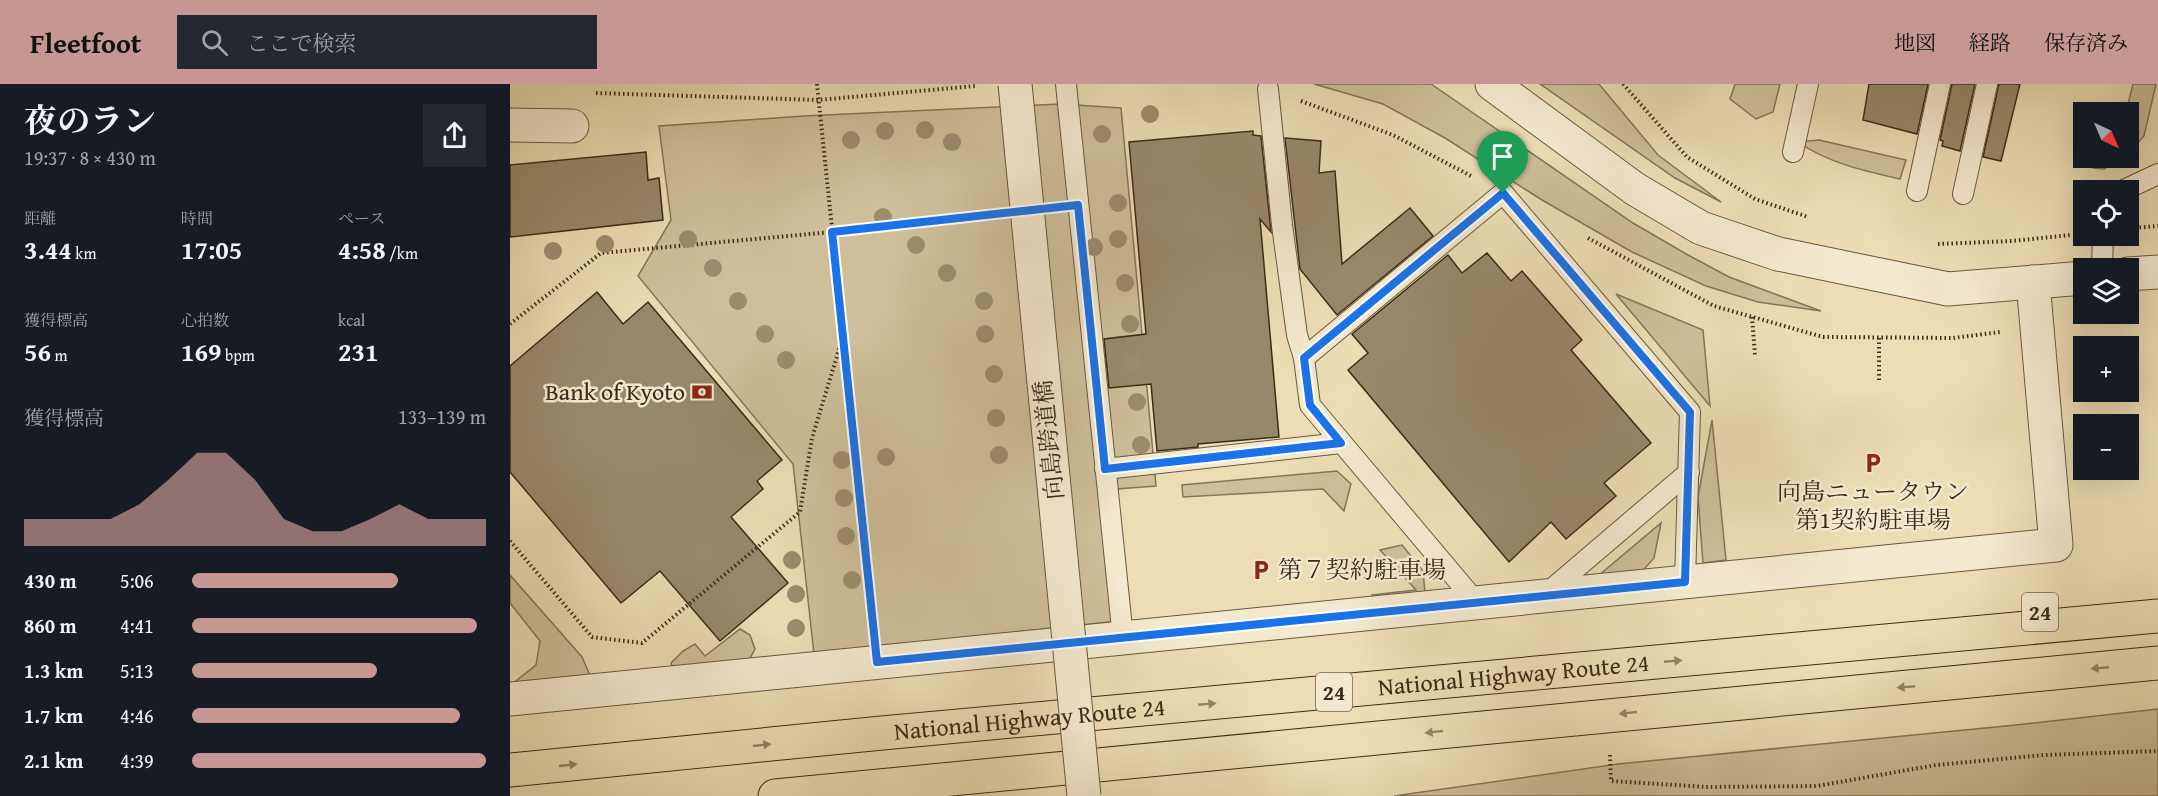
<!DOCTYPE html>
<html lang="ja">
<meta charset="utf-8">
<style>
body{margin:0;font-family:"Gentium Book Plus","Noto Serif JP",serif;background:#242831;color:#f1f3f6;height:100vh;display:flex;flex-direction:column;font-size:22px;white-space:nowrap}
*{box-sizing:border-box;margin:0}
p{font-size:20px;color:#9ea1a6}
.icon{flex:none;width:33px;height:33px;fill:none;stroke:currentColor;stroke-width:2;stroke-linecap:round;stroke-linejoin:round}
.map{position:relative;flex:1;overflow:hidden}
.drawer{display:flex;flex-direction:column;background:#171b24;width:510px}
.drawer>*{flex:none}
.needle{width:39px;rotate:136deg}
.controls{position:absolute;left:1563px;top:18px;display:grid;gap:12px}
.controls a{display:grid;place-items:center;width:66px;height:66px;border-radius:0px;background:#171b24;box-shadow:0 6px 24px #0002;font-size:30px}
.pin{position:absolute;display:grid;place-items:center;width:51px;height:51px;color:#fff;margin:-62px -26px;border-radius:50% 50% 50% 0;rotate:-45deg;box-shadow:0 0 6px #0007}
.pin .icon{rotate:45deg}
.round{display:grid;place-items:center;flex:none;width:63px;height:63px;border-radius:0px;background:#242831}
.headline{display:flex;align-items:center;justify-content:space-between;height:102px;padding:0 24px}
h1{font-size:33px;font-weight:700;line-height:45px}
.figures{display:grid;grid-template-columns:repeat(3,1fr);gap:9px;height:102px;padding:6px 24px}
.figures div{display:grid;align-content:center}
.figures b{font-size:26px;font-weight:700}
.figures small{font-size:16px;font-weight:400}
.figures p{font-size:16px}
.chart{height:168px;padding:12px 24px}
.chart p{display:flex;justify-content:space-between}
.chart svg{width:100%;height:108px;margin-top:6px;fill:#c59692;opacity:.7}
ul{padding:0 24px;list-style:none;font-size:20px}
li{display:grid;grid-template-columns:96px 72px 1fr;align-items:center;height:45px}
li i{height:15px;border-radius:8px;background:#c59692}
header{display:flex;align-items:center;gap:36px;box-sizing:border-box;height:84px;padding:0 30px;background:#c59692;color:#111}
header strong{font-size:28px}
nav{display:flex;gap:33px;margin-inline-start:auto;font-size:21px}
.search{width:420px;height:54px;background:#242831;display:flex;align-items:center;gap:15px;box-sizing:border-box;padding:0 21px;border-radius:0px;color:#9ea1a6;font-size:22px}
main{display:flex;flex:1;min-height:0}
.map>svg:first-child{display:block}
.green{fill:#cebf9a;stroke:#86755a;stroke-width:1.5}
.building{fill:#98886a;stroke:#3d2b19;stroke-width:1.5}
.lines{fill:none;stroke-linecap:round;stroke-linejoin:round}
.service-casing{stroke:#695840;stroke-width:22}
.minor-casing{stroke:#695840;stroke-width:35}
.tertiary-casing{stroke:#695840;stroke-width:35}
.trunk-casing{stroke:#3d2b19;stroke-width:35}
.path{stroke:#3d2b19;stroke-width:4;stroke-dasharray:1.5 3;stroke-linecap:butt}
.service{stroke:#f3e9ce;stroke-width:20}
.minor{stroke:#f3e9ce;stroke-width:33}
.tertiary{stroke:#f3e9ce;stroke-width:33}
.trunk{stroke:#ecddb4;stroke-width:33}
.tertiary-bridge-casing{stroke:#695840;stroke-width:35;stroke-linecap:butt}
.tertiary-bridge{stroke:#f3e9ce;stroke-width:33}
.tree{fill:#9c8c6d}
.oneway{fill:#948466}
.route-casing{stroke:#fff;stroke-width:12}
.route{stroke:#1a73e8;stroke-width:8}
.labels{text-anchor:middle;stroke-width:5;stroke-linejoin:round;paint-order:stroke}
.shield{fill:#f3e9ce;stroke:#74644f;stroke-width:1.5}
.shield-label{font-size:22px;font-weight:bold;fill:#3d2b19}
.poi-label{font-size:24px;fill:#3d2b19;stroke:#f3e9ce;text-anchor:end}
.street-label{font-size:24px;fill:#3d2b19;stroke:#f3e9ce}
</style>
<header>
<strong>Fleetfoot</strong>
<div class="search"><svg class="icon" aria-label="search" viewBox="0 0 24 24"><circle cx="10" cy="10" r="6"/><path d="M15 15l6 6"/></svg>ここで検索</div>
<nav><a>地図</a><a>経路</a><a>保存済み</a></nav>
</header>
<main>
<section class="drawer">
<div class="headline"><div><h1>夜のラン</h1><p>19:37 · 8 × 430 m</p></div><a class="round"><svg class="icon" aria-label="share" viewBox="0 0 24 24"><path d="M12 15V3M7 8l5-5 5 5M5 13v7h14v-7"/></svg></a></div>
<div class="figures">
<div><p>距離</p><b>3.44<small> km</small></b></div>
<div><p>時間</p><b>17:05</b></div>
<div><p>ペース</p><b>4:58<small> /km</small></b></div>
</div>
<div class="figures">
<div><p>獲得標高</p><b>56<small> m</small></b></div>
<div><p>心拍数</p><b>169<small> bpm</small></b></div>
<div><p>kcal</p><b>231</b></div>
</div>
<div class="chart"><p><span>獲得標高</span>133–139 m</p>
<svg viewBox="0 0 160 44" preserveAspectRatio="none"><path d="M0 44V33L10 33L20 33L30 33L40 27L50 17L60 6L70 6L80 17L90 33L100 38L110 38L120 33L130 27L140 33L150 33L160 33V44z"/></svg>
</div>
<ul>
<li><b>430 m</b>5:06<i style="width:70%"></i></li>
<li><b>860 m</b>4:41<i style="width:97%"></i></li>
<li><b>1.3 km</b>5:13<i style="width:63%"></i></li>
<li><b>1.7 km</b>4:46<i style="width:91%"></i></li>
<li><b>2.1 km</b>4:39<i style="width:100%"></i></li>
</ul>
</section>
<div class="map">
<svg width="1648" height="712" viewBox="0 0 1648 712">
<rect width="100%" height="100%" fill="#ecddb4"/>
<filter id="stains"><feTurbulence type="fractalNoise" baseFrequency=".00333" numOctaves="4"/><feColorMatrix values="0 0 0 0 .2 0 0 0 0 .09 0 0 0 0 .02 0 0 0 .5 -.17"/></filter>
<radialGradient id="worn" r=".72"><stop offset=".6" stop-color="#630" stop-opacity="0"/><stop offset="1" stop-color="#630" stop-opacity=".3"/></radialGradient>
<g class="green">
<polygon points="804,0 921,0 1123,139 1178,171 1219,193 1311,227 1248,218 1196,202 1122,168 1032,116 935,54 873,20"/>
<polygon points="1030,0 1089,0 1148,71 1211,118 1165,94"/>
<polygon points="1225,0 1270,0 1263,28 1246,35 1220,15"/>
<polygon points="1623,0 1646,0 1634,52 1619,68 1618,28 1616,28"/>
<polygon points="551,20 611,24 646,402 607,405 618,536 304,570 283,380 128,192 161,136 149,42 294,32"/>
<path d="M1309 56 1396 76 1390 95C1355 87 1318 79 1288 58Z"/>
<polygon points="1577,74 1612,74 1594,85 1583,84"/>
<polygon points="1106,210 1193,246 1200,322"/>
<polygon points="1202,336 1216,476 1193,479 1188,413"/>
<polygon points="827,387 841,400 834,427 813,405 673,413 672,401"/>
<polygon points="1151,439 1144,474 1128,492 1088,492"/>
<polygon points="892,461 913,487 915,509 861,519 862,511 906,506 870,466"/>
<polygon points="0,491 72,573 82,596 1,601 26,581 30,557 0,519"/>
<polygon points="230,545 240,551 245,565 238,578 166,590 161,579 173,567 185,560 195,572"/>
<polygon points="1648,625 1648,712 884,712 1108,680 1506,641"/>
</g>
<g class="building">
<polygon points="1359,0 1418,0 1407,50 1353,36"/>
<polygon points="1442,0 1465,0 1450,67 1432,62 1433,57 1430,56"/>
<polygon points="1489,0 1510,0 1491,77 1473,73"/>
<polygon points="743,47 743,51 751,52 761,148 750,135 769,353 688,360 688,363 647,367 641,300 599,304 594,255 636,250 619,58"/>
<polygon points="775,54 811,57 809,89 825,87 832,180 900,124 923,152 827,231 790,185"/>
<polygon points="136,68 138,96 149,94 153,136 0,153 0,81"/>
<polygon points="977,169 1001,197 1012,187 1072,256 1061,266 1141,359 1094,399 1106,412 1056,455 1041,438 999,478 838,286 858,269 842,250 938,171 952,189"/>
<polygon points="87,208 113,240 138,218 272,376 247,397 253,405 221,433 278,499 210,557 150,487 111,519 0,388 0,282"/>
</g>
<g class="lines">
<g class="service-casing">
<g id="service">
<polyline points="556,0 613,554"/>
<polyline points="758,5 772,141 787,251 794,274"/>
<polyline points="1283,68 1298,0"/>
<polyline points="1614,106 1648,90"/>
<polyline points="1407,107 1430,0"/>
<polyline points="1453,110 1477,0"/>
<polyline points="1592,184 1593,152"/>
<polyline points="595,385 831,359"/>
<polyline points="1037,509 1179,388"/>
<polyline points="966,518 800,321 794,274 993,109 1180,328 1175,497"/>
</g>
</g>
<g class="minor-casing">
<g id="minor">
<polyline points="0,41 62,42"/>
<polyline points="0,615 1546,461 1523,198"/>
</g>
</g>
<g class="tertiary-casing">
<g id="tertiary">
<polyline points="982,0 1125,105 1191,144 1268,170 1438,205 1574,194"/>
<polyline points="1618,190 1648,188"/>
</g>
</g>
<g class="trunk-casing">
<g id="trunk">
<path id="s1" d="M0 686 372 649 1648 532"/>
<polyline points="265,712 1648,579"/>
</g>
</g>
<g class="path">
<polyline points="307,0 363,539"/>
<polyline points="1113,0 1177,73 1245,115 1298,133"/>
<polyline points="86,9 308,16 465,2"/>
<polyline points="791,17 883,51 963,93"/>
<polyline points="1625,144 1648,142"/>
<polyline points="1078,154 1204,222 1313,253 1443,254 1490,248"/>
<polyline points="1428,160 1502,157 1561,151"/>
<polyline points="1242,233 1245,271"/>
<polyline points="0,240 91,169 322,148 477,131"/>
<polyline points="1369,296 1369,254"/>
<polyline points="0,457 82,553 132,559 290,428 302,354 331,259"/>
<polyline points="1100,671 1101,697 1197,703 1307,702 1426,681 1534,671 1648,667"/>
</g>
<use href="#service" class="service"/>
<use href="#minor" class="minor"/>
<use href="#tertiary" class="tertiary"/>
<use href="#trunk" class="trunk"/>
<g class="tertiary-bridge-casing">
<polyline id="tertiary-bridge" points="505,0 574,712"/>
</g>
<use href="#tertiary-bridge" class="tertiary-bridge"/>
</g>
<g class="tree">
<circle cx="640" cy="30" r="9"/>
<circle cx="415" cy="46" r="9"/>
<circle cx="375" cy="47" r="9"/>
<circle cx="592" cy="50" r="9"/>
<circle cx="341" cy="56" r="9"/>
<circle cx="442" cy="58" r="9"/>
<circle cx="608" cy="119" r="9"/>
<circle cx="373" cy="133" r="9"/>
<circle cx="178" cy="155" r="9"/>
<circle cx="608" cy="155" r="9"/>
<circle cx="95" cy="160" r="9"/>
<circle cx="406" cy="161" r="9"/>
<circle cx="584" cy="163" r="9"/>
<circle cx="43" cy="167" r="9"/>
<circle cx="203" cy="184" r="9"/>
<circle cx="437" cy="189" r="9"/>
<circle cx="615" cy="199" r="9"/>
<circle cx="228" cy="217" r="9"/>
<circle cx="474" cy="217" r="9"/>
<circle cx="620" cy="240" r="9"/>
<circle cx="255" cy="250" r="9"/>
<circle cx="475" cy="250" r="9"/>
<circle cx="276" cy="276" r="9"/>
<circle cx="622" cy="279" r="9"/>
<circle cx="484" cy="290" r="9"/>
<circle cx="627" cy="318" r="9"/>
<circle cx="486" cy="334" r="9"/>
<circle cx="631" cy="361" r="9"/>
<circle cx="489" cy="371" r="9"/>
<circle cx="376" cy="373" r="9"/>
<circle cx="332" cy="376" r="9"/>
<circle cx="334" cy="414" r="9"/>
<circle cx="336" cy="452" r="9"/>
<circle cx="282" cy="476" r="9"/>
<circle cx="342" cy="496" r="9"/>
<circle cx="286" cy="510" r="9"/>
<circle cx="286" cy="544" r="9"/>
</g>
<defs><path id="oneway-solid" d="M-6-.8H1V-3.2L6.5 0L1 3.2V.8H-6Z" transform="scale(1.5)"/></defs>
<g class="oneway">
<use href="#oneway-solid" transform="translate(1163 577) rotate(-5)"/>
<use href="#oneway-solid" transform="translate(1590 584) rotate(175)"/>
<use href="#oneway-solid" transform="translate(1396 603) rotate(175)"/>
<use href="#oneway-solid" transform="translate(697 620) rotate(-5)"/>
<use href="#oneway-solid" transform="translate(1118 629) rotate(174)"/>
<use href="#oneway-solid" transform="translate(924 648) rotate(174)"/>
<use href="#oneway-solid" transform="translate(252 661) rotate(-6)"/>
<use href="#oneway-solid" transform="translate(58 681) rotate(-6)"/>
</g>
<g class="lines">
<g class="route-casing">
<polygon id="route" points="993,109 1180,328 1175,498 367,578 322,148 568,121 595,385 831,359 800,321 794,274"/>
</g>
<use href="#route" class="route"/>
</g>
<defs>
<g id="bank-bare" transform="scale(1.62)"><path d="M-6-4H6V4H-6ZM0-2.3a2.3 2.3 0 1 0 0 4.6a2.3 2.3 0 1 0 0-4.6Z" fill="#8f2418" stroke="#f3e9ce" stroke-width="2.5" paint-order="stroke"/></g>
<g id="parking-bare" transform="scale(1.62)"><path d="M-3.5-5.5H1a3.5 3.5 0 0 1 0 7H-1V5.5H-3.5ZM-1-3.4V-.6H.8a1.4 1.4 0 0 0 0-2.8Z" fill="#8f2418" stroke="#f3e9ce" stroke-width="2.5" paint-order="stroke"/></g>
</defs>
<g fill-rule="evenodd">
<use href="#bank-bare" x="192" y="308"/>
<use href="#parking-bare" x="1363" y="379"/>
<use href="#parking-bare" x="751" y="486"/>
</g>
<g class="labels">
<g class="shield">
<rect x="1512" y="509" width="36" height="38" rx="4.5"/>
<rect x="806" y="589" width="36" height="38" rx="4.5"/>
</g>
<g class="shield-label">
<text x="1530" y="536">24</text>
<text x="824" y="616">24</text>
</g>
<g class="poi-label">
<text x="175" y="316">Bank of Kyoto</text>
<text x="1363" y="416" text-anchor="middle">向島ニュータウン<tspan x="1363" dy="28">第1契約駐車場</tspan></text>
<text x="768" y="494" text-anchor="start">第７契約駐車場</text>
</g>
<g class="street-label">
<text transform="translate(539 356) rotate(-96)" y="8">向島跨道橋</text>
<text dy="8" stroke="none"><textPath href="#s1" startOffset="1008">National Highway Route 24</textPath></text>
<text dy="8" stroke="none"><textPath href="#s1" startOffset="522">National Highway Route 24</textPath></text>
</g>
</g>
<rect width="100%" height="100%" filter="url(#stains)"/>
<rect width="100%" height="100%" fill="url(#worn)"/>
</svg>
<div class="controls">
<a><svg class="needle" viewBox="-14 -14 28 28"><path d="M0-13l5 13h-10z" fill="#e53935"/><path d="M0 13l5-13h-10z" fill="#9ea1a6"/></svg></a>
<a><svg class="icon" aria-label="locate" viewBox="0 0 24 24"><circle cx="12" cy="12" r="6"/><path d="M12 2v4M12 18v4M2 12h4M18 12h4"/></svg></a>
<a><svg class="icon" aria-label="layers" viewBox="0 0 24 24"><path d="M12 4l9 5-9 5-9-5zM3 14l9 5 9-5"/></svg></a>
<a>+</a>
<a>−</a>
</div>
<div class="pin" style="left:993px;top:109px;background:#1e9e55"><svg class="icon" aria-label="arrive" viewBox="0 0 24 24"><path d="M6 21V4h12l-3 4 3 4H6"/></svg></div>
</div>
</main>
